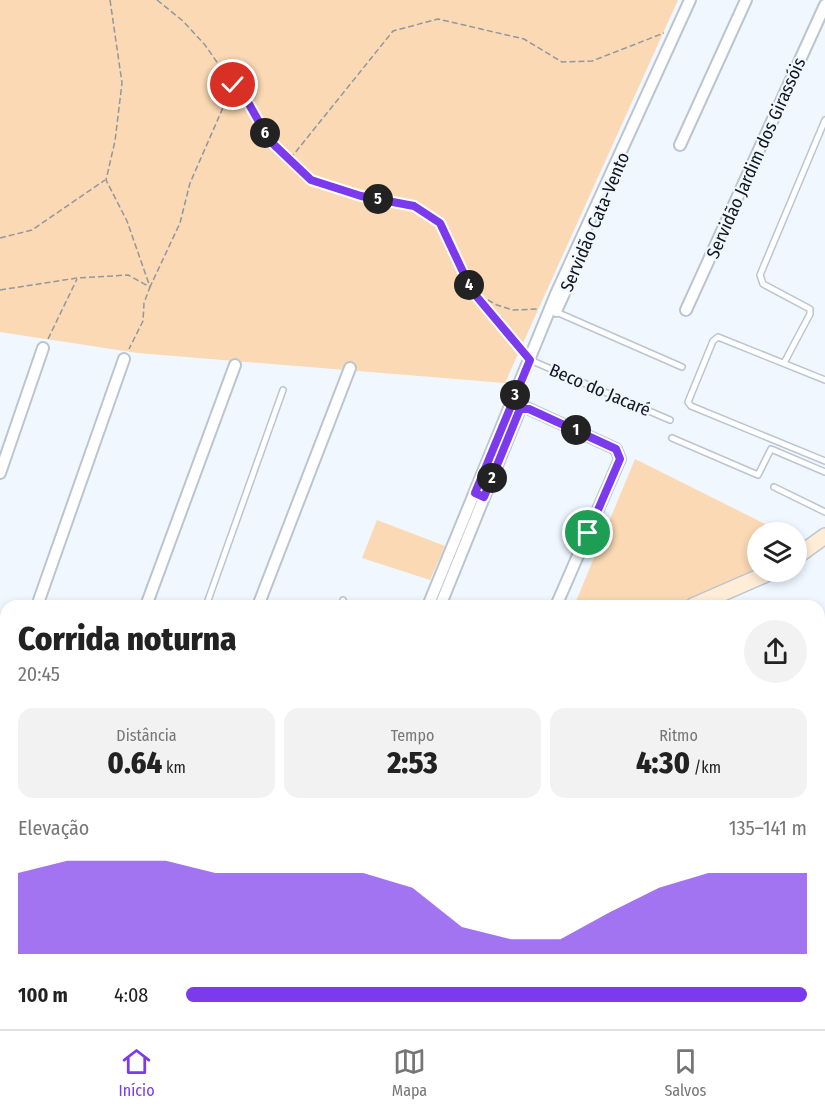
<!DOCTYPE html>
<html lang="pt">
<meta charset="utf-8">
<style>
body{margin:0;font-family:"Fira Sans Condensed",sans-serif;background:#f2f2f2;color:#222;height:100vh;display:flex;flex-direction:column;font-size:22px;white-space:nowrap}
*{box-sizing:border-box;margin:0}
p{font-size:20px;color:#767676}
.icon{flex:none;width:33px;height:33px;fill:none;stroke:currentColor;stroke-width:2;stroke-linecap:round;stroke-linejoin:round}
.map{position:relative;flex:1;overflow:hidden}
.sheet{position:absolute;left:0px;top:600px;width:825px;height:429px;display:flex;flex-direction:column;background:#fff;border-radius:18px 18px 0 0;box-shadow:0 3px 9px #0003}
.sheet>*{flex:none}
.buttons{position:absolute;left:747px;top:522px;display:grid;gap:12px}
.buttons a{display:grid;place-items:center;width:60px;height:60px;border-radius:50%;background:#fff;box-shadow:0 3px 9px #0003;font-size:30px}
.pin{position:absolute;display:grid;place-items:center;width:51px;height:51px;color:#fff;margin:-26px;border:3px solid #fff;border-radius:50%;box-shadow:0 2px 6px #0007}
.km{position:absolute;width:30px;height:30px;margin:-15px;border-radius:50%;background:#222;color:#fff;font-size:16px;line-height:30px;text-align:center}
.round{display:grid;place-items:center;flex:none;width:63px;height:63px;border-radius:32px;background:#f2f2f2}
.overview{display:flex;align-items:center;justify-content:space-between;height:102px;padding:0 18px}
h1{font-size:33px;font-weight:800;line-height:45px}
.figures{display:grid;grid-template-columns:repeat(3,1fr);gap:9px;height:102px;padding:6px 18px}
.figures div{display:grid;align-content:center;border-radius:15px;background:#f2f2f2;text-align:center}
.figures b{font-size:30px;font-weight:800}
.figures small{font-size:16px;font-weight:400}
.figures p{font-size:16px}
.chart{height:168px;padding:12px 18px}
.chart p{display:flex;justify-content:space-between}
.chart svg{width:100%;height:108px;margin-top:6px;fill:#7c3aed;opacity:.7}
ul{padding:0 18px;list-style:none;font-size:20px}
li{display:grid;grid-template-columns:96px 72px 1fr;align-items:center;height:45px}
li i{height:15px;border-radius:8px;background:#7c3aed}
.tab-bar{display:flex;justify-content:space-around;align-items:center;height:84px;border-top:2px solid #e0e0e0;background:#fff;font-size:16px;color:#767676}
.tab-bar a{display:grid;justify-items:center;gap:3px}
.tab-bar .current{color:#7c3aed}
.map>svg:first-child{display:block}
.green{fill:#fad9b4}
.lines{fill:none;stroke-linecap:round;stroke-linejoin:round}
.stream{stroke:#c0dcfb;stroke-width:3}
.lane-casing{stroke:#bbc5d1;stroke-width:8}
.street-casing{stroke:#bbc5d1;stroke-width:14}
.secondary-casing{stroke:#bbc5d1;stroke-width:18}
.path{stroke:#92979e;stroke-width:1.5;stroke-dasharray:6 3;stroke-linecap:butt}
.lane{stroke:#fff;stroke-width:5}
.street{stroke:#fff;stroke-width:10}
.secondary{stroke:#ffedd7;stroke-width:15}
.route-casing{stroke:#fff;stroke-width:12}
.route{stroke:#7c3aed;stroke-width:8}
.labels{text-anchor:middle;stroke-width:4.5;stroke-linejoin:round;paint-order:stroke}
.street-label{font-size:18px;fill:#12161a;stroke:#f0f7ff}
</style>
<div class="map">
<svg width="825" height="1029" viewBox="0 0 825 1029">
<rect width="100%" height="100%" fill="#f0f7ff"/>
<g class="green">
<polygon points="0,0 678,0 505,383 138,353 0,332"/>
<polygon points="635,459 781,532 758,532 758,572 677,606 574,606"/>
<polygon points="377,520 445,546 430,580 362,558"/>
</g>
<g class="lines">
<polyline class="stream" points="819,748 825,744"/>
<g class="lane-casing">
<g id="lane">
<polyline points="554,311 682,367"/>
<polyline points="530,360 670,420"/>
<polyline points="784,363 810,314 810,309 763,284 760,275 825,120"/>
<polyline points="825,380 718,337 713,341 688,402 691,406 825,461"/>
<polyline points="672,438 758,475 771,449 825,472"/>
<polyline points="774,487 825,512"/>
<polyline points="206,606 283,390"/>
<polyline points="341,606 343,600"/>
</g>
</g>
<g class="street-casing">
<g id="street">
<polyline points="680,145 746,0"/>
<polyline points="686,310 825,5"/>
<polyline points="556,311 572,276"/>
<polyline points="0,473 43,348"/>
<polyline points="37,606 124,359"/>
<polyline points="146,606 235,365"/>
<polyline points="258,606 350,368"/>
<polyline points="428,606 556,294 690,0"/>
<polyline points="440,606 520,409 525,407 616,449 620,459 556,606"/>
<polyline points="0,711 6,694"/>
</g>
</g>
<g class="secondary-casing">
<g id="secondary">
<polyline points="796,557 825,536"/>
<polyline points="693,606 771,572"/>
<polyline points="0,817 6,815"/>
</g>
</g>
<g class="path">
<polyline points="110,0 122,83 115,141 106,180 127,221 150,287 144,303 143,321 129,349"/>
<polyline points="157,0 183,21 205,45 233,85 249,104 269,140 311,180 361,196 414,206 440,223 472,291 522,351"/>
<polyline points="290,159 393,31 438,19 524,39 562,62 592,61 664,33"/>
<polyline points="0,238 32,230 105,180"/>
<polyline points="0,290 77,278 128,275 150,287 180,223 190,183 232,87"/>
<polyline points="472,291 497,305 513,310 538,309"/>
<polyline points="48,339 77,279"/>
<polyline points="819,908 825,907"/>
<polyline points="0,937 6,936"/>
<polyline points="468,1023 471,1029"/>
<polyline points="620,1023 634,1029"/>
<polyline points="797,1023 825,1028"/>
<polyline points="126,1029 129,1023"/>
<polyline points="264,1029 265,1023"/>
<polyline points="731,1029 775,1023"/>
</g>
<use href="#lane" class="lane"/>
<use href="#street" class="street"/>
<use href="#secondary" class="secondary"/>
</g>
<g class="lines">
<g class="route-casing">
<polyline id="route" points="233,85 249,104 269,140 311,180 361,196 414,206 440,223 472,291 530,360 475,493 484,497 520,409 529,409 616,449 620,459 588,533"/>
</g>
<use href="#route" class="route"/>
</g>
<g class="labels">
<g class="street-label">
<text transform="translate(756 158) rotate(-66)" y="6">Servidão Jardim dos Girassóis</text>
<text transform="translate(595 222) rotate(-67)" y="6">Servidão Cata-Vento</text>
<text transform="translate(600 390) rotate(23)" y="6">Beco do Jacaré</text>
</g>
</g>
</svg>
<div class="buttons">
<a><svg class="icon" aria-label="layers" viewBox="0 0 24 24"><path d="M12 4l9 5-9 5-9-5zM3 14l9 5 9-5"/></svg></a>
</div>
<div class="pin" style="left:588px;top:533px;background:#1e9e55"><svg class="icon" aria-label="arrive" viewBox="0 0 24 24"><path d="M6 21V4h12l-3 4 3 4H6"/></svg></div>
<div class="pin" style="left:233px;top:85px;background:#d93025"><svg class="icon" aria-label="check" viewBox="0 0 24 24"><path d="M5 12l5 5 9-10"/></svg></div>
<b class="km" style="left:576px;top:430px">1</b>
<b class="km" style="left:492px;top:478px">2</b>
<b class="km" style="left:515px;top:395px">3</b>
<b class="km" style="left:469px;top:285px">4</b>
<b class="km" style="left:378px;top:199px">5</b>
<b class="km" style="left:265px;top:133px">6</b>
<section class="sheet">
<div class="overview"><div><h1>Corrida noturna</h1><p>20:45</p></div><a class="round"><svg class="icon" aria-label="share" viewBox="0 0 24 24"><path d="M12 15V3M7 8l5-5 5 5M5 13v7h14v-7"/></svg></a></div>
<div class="figures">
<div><p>Distância</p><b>0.64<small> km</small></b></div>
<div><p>Tempo</p><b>2:53</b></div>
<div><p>Ritmo</p><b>4:30<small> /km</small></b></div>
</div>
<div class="chart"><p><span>Elevação</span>135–141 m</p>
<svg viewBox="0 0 160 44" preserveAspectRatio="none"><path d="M0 44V11L10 6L20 6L30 6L40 11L50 11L60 11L70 11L80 17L90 33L100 38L110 38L120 27L130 17L140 11L150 11L160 11V44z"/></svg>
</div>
<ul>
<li><b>100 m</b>4:08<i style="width:100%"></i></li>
</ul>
</section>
</div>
<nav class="tab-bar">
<a class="current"><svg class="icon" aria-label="home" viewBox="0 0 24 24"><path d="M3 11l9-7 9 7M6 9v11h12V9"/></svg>Início</a>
<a><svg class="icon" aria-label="map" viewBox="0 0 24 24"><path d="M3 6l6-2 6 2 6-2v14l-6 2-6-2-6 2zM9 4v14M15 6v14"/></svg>Mapa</a>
<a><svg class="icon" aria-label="saved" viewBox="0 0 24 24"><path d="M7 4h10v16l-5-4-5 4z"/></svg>Salvos</a>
</nav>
